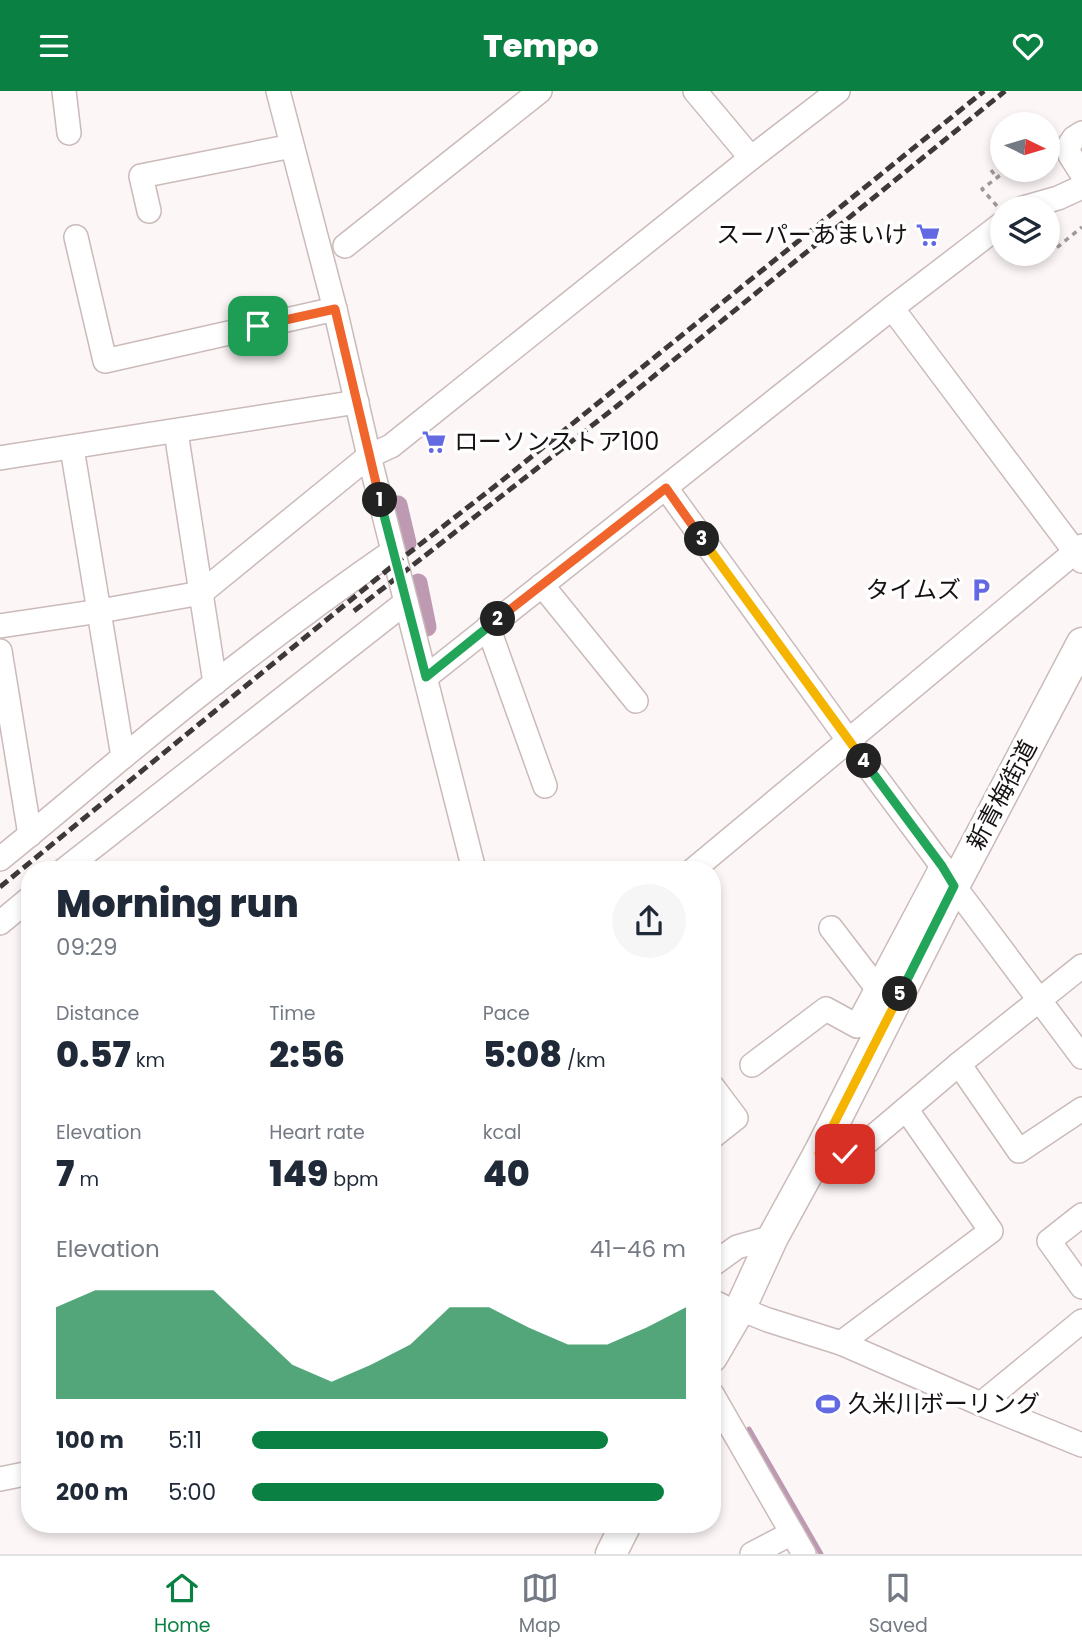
<!DOCTYPE html>
<meta charset="utf-8">
<style>
body{margin:0;font-family:Poppins,"Noto Sans JP",sans-serif;background:#f6f6f7;color:#1f2937;height:100vh;display:flex;flex-direction:column;font-size:26px;white-space:nowrap}
*{box-sizing:border-box;margin:0}
p{font-size:23px;color:#747a83}
.icon{flex:none;width:38px;height:38px;fill:none;stroke:currentColor;stroke-width:2;stroke-linecap:round;stroke-linejoin:round}
.map{position:relative;flex:1;overflow:hidden}
.drawer{position:absolute;left:21px;top:770px;width:700px;height:672px;display:flex;flex-direction:column;background:#fff;border-radius:28px;box-shadow:0 4px 10px #0003}
.drawer>*{flex:none}
.needle{width:46px;rotate:95deg}
.buttons{position:absolute;left:990px;top:21px;display:grid;gap:14px}
.buttons a{display:grid;place-items:center;width:70px;height:70px;border-radius:50%;background:#fff;box-shadow:0 4px 10px #0003;font-size:35px}
.pin{position:absolute;display:grid;place-items:center;width:60px;height:60px;color:#fff;margin:-30px;border-radius:14px;box-shadow:0 4px 10px #0006}
.km{position:absolute;width:35px;height:35px;margin:-18px;border-radius:50%;background:#222;color:#fff;font-size:19px;line-height:35px;text-align:center}
.round{display:grid;place-items:center;flex:none;width:74px;height:74px;border-radius:37px;background:#f6f6f7}
.summary{display:flex;align-items:center;justify-content:space-between;height:119px;padding:0 35px}
h1{font-size:38px;font-weight:800;line-height:52px}
.metrics{display:grid;grid-template-columns:repeat(3,1fr);gap:10px;height:119px;padding:7px 35px}
.metrics div{display:grid;align-content:center}
.metrics b{font-size:35px;font-weight:800}
.metrics small{font-size:19px;font-weight:400}
.metrics p{font-size:19px}
.chart{height:196px;padding:14px 35px}
.chart p{display:flex;justify-content:space-between}
.chart svg{width:100%;height:126px;margin-top:7px;fill:#0b8043;opacity:.7}
ul{padding:0 35px;list-style:none;font-size:23px}
li{display:grid;grid-template-columns:112px 84px 1fr;align-items:center;height:52px}
li i{height:18px;border-radius:9px;background:#0b8043}
header{display:flex;justify-content:space-between;align-items:center;height:91px;padding:0 35px;background:#0b8043;color:#fff;font-size:32px;font-weight:800}
.tab-bar{display:flex;justify-content:space-around;align-items:center;height:98px;border-top:2px solid #e0e1e3;background:#fff;font-size:19px;color:#747a83}
.tab-bar a{display:grid;justify-items:center;gap:4px}
.tab-bar .active{color:#0b8043}
.map>svg:first-child{display:block}
.lines{fill:none;stroke-linecap:round;stroke-linejoin:round}
.stream{stroke:#bd9ab2;stroke-width:5}
.canal{stroke:#bd9ab2;stroke-width:19}
.minor-casing{stroke:#cbbaba;stroke-width:26}
.major-casing{stroke:#cbbaba;stroke-width:33}
.path{stroke:#a09999;stroke-width:3.5;stroke-dasharray:5 5;stroke-linecap:butt}
.minor{stroke:#fff;stroke-width:23}
.major{stroke:#fff;stroke-width:30}
.rail{stroke:#3e3939;stroke-width:5;stroke-dasharray:10 5;stroke-linecap:butt}
.split-1-casing{stroke:#fff;stroke-width:14}
.split-2-casing{stroke:#fff;stroke-width:14}
.split-3-casing{stroke:#fff;stroke-width:14}
.split-4-casing{stroke:#fff;stroke-width:14}
.split-5-casing{stroke:#fff;stroke-width:14}
.split-6-casing{stroke:#fff;stroke-width:14}
.split-1{stroke:#f0652b;stroke-width:9}
.split-2{stroke:#22a559;stroke-width:9}
.split-3{stroke:#f0652b;stroke-width:9}
.split-4{stroke:#f5b400;stroke-width:9}
.split-5{stroke:#22a559;stroke-width:9}
.split-6{stroke:#f5b400;stroke-width:9}
.labels{text-anchor:middle;stroke-width:7;stroke-linejoin:round;paint-order:stroke}
.poi-label{font-size:24px;fill:#171212;stroke:#fff;text-anchor:end}
.street-label{font-size:24px;fill:#171212;stroke:#fff}
</style>
<header><svg class="icon" aria-label="menu" viewBox="0 0 24 24"><path d="M4 6h16M4 12h16M4 18h16"/></svg>Tempo<svg class="icon" aria-label="heart" viewBox="0 0 24 24"><path d="M12 20l-8-8c-3-5 5-10 8-4 3-6 11-1 8 4z"/></svg></header>
<div class="map">
<svg width="1082" height="1463" viewBox="0 0 1082 1463">
<rect width="100%" height="100%" fill="#fdf6f6"/>
<g class="lines">
<polyline class="stream" points="749,1338 821,1463"/>
<g class="canal">
<polyline points="398,414 407,452"/>
<polyline points="418,492 427,536"/>
</g>
<g class="minor-casing">
<g id="minor">
<polyline points="64,0 69,42"/>
<polyline points="278,0 335,218 369,365 474,779"/>
<polyline points="695,0 751,67"/>
<polyline points="1082,42 1074,47 1068,56 1070,64 1082,83"/>
<polyline points="1023,117 1058,107 1082,96"/>
<polyline points="149,120 141,85 292,55"/>
<polyline points="76,146 105,270 335,218"/>
<polyline points="345,155 540,0"/>
<polyline points="892,217 1082,470"/>
<polyline points="176,341 215,592"/>
<polyline points="72,357 123,666"/>
<polyline points="0,367 357,311"/>
<polyline points="666,397 849,650 942,775 954,795 1082,966"/>
<polyline points="542,494 636,610"/>
<polyline points="0,535 100,520 201,502 369,365 391,355 751,67 838,0"/>
<polyline points="488,536 545,695"/>
<polyline points="0,560 30,744"/>
<polyline points="426,586 892,217 1003,132"/>
<path d="M0 768C41 735 82 700 123 666 210 594 300 524 393 460"/>
<polyline points="64,779 406,511"/>
<polyline points="693,779 1082,455"/>
<polyline points="0,832 30,807"/>
<polyline points="831,837 877,897"/>
<polyline points="959,973 1019,1060 1082,1018"/>
<polyline points="752,974 826,918 857,935 942,775"/>
<polyline points="712,995 736,1027 712,1046"/>
<polyline points="819,1062 845,1063 861,1056 959,973 1082,875"/>
<polyline points="1082,1124 1049,1150 1082,1196"/>
<polyline points="712,1174 737,1156 773,1146"/>
<polyline points="712,1210 738,1223"/>
<polyline points="740,1218 768,1229 841,1252 981,1313 1082,1354"/>
<polyline points="841,1252 991,1140 906,1018"/>
<polyline points="712,1303 804,1463"/>
<polyline points="981,1313 1082,1230"/>
<polyline points="0,1388 30,1382"/>
<polyline points="752,1463 792,1442"/>
</g>
</g>
<g class="major-casing">
<g id="major">
<polyline points="712,1266 740,1218 773,1146 819,1062 954,795 1082,552"/>
<polyline points="611,1463 626,1433"/>
</g>
</g>
<g class="path">
<polyline points="991,79 997,87"/>
<polyline points="997,115 982,98 1007,79"/>
<polyline points="1048,158 1054,159 1082,136"/>
</g>
<use href="#minor" class="minor"/>
<use href="#major" class="major"/>
<g class="rail">
<polyline points="354,520 617,315 1005,0"/>
<polyline points="0,796 396,472 499,392 984,0"/>
</g>
</g>
<g class="lines">
<g class="split-1-casing">
<polyline id="split-1" points="258,235 335,218 380,409"/>
</g>
<g class="split-2-casing">
<polyline id="split-2" points="380,409 426,586 498,528"/>
</g>
<g class="split-3-casing">
<polyline id="split-3" points="498,528 666,397 702,448"/>
</g>
<g class="split-4-casing">
<polyline id="split-4" points="702,448 864,670"/>
</g>
<g class="split-5-casing">
<polyline id="split-5" points="864,670 942,775 954,795 900,903"/>
</g>
<g class="split-6-casing">
<polyline id="split-6" points="845,1063 819,1062 900,903"/>
</g>
<use href="#split-1" class="split-1"/>
<use href="#split-2" class="split-2"/>
<use href="#split-3" class="split-3"/>
<use href="#split-4" class="split-4"/>
<use href="#split-5" class="split-5"/>
<use href="#split-6" class="split-6"/>
</g>
<defs>
<g id="supermarket-bare" transform="scale(1.89)"><path d="M-6-5.5h2.5l.6 2H6L4.5 2H-2.5L-4.4-4H-6ZM-1.5 3.2a1.3 1.3 0 1 0 .1 0ZM3 3.2a1.3 1.3 0 1 0 .1 0Z" fill="#6269e2" stroke="#fff" stroke-width="2.5" paint-order="stroke"/></g>
<g id="parking-bare" transform="scale(1.89)"><path d="M-3.5-5.5H1a3.5 3.5 0 0 1 0 7H-1V5.5H-3.5ZM-1-3.4V-.6H.8a1.4 1.4 0 0 0 0-2.8Z" fill="#6269e2" stroke="#fff" stroke-width="2.5" paint-order="stroke"/></g>
<g id="stadium-bare" transform="scale(1.89)"><path d="M0-5a6.5 5 0 1 0 0 10a6.5 5 0 1 0 0-10ZM-3.5-1.8h7v3.6h-7Z" fill="#6269e2" stroke="#fff" stroke-width="2.5" paint-order="stroke"/></g>
</defs>
<g fill-rule="evenodd">
<use href="#supermarket-bare" x="928" y="144"/>
<use href="#supermarket-bare" x="434" y="351"/>
<use href="#parking-bare" x="981" y="499"/>
<use href="#stadium-bare" x="828" y="1313"/>
</g>
<g class="labels">
<g class="poi-label">
<text x="908" y="152">スーパーあまいけ</text>
<text x="454" y="359" text-anchor="start">ローソンストア100</text>
<text x="961" y="507">タイムズ</text>
<text x="848" y="1321" text-anchor="start">久米川ボーリング</text>
</g>
<g class="street-label">
<text transform="translate(1002 704) rotate(-62)" y="8">新青梅街道</text>
</g>
</g>
</svg>
<div class="buttons">
<a><svg class="needle" viewBox="-14 -14 28 28"><path d="M0-13l5 13h-10z" fill="#e53935"/><path d="M0 13l5-13h-10z" fill="#747a83"/></svg></a>
<a><svg class="icon" aria-label="layers" viewBox="0 0 24 24"><path d="M12 4l9 5-9 5-9-5zM3 14l9 5 9-5"/></svg></a>
</div>
<div class="pin" style="left:258px;top:235px;background:#1e9e55"><svg class="icon" aria-label="arrive" viewBox="0 0 24 24"><path d="M6 21V4h12l-3 4 3 4H6"/></svg></div>
<div class="pin" style="left:845px;top:1063px;background:#d93025"><svg class="icon" aria-label="check" viewBox="0 0 24 24"><path d="M5 12l5 5 9-10"/></svg></div>
<b class="km" style="left:380px;top:409px">1</b>
<b class="km" style="left:498px;top:528px">2</b>
<b class="km" style="left:702px;top:448px">3</b>
<b class="km" style="left:864px;top:670px">4</b>
<b class="km" style="left:900px;top:903px">5</b>
<section class="drawer">
<div class="summary"><div><h1>Morning run</h1><p>09:29</p></div><a class="round"><svg class="icon" aria-label="share" viewBox="0 0 24 24"><path d="M12 15V3M7 8l5-5 5 5M5 13v7h14v-7"/></svg></a></div>
<div class="metrics">
<div><p>Distance</p><b>0.57<small> km</small></b></div>
<div><p>Time</p><b>2:56</b></div>
<div><p>Pace</p><b>5:08<small> /km</small></b></div>
</div>
<div class="metrics">
<div><p>Elevation</p><b>7<small> m</small></b></div>
<div><p>Heart rate</p><b>149<small> bpm</small></b></div>
<div><p>kcal</p><b>40</b></div>
</div>
<div class="chart"><p><span>Elevation</span>41–46 m</p>
<svg viewBox="0 0 160 44" preserveAspectRatio="none"><path d="M0 44V12L10 6L20 6L30 6L40 6L50 19L60 32L70 38L80 32L90 25L100 12L110 12L120 19L130 25L140 25L150 19L160 12V44z"/></svg>
</div>
<ul>
<li><b>100 m</b>5:11<i style="width:82%"></i></li>
<li><b>200 m</b>5:00<i style="width:95%"></i></li>
</ul>
</section>
</div>
<nav class="tab-bar">
<a class="active"><svg class="icon" aria-label="home" viewBox="0 0 24 24"><path d="M3 11l9-7 9 7M6 9v11h12V9"/></svg>Home</a>
<a><svg class="icon" aria-label="map" viewBox="0 0 24 24"><path d="M3 6l6-2 6 2 6-2v14l-6 2-6-2-6 2zM9 4v14M15 6v14"/></svg>Map</a>
<a><svg class="icon" aria-label="saved" viewBox="0 0 24 24"><path d="M7 4h10v16l-5-4-5 4z"/></svg>Saved</a>
</nav>
